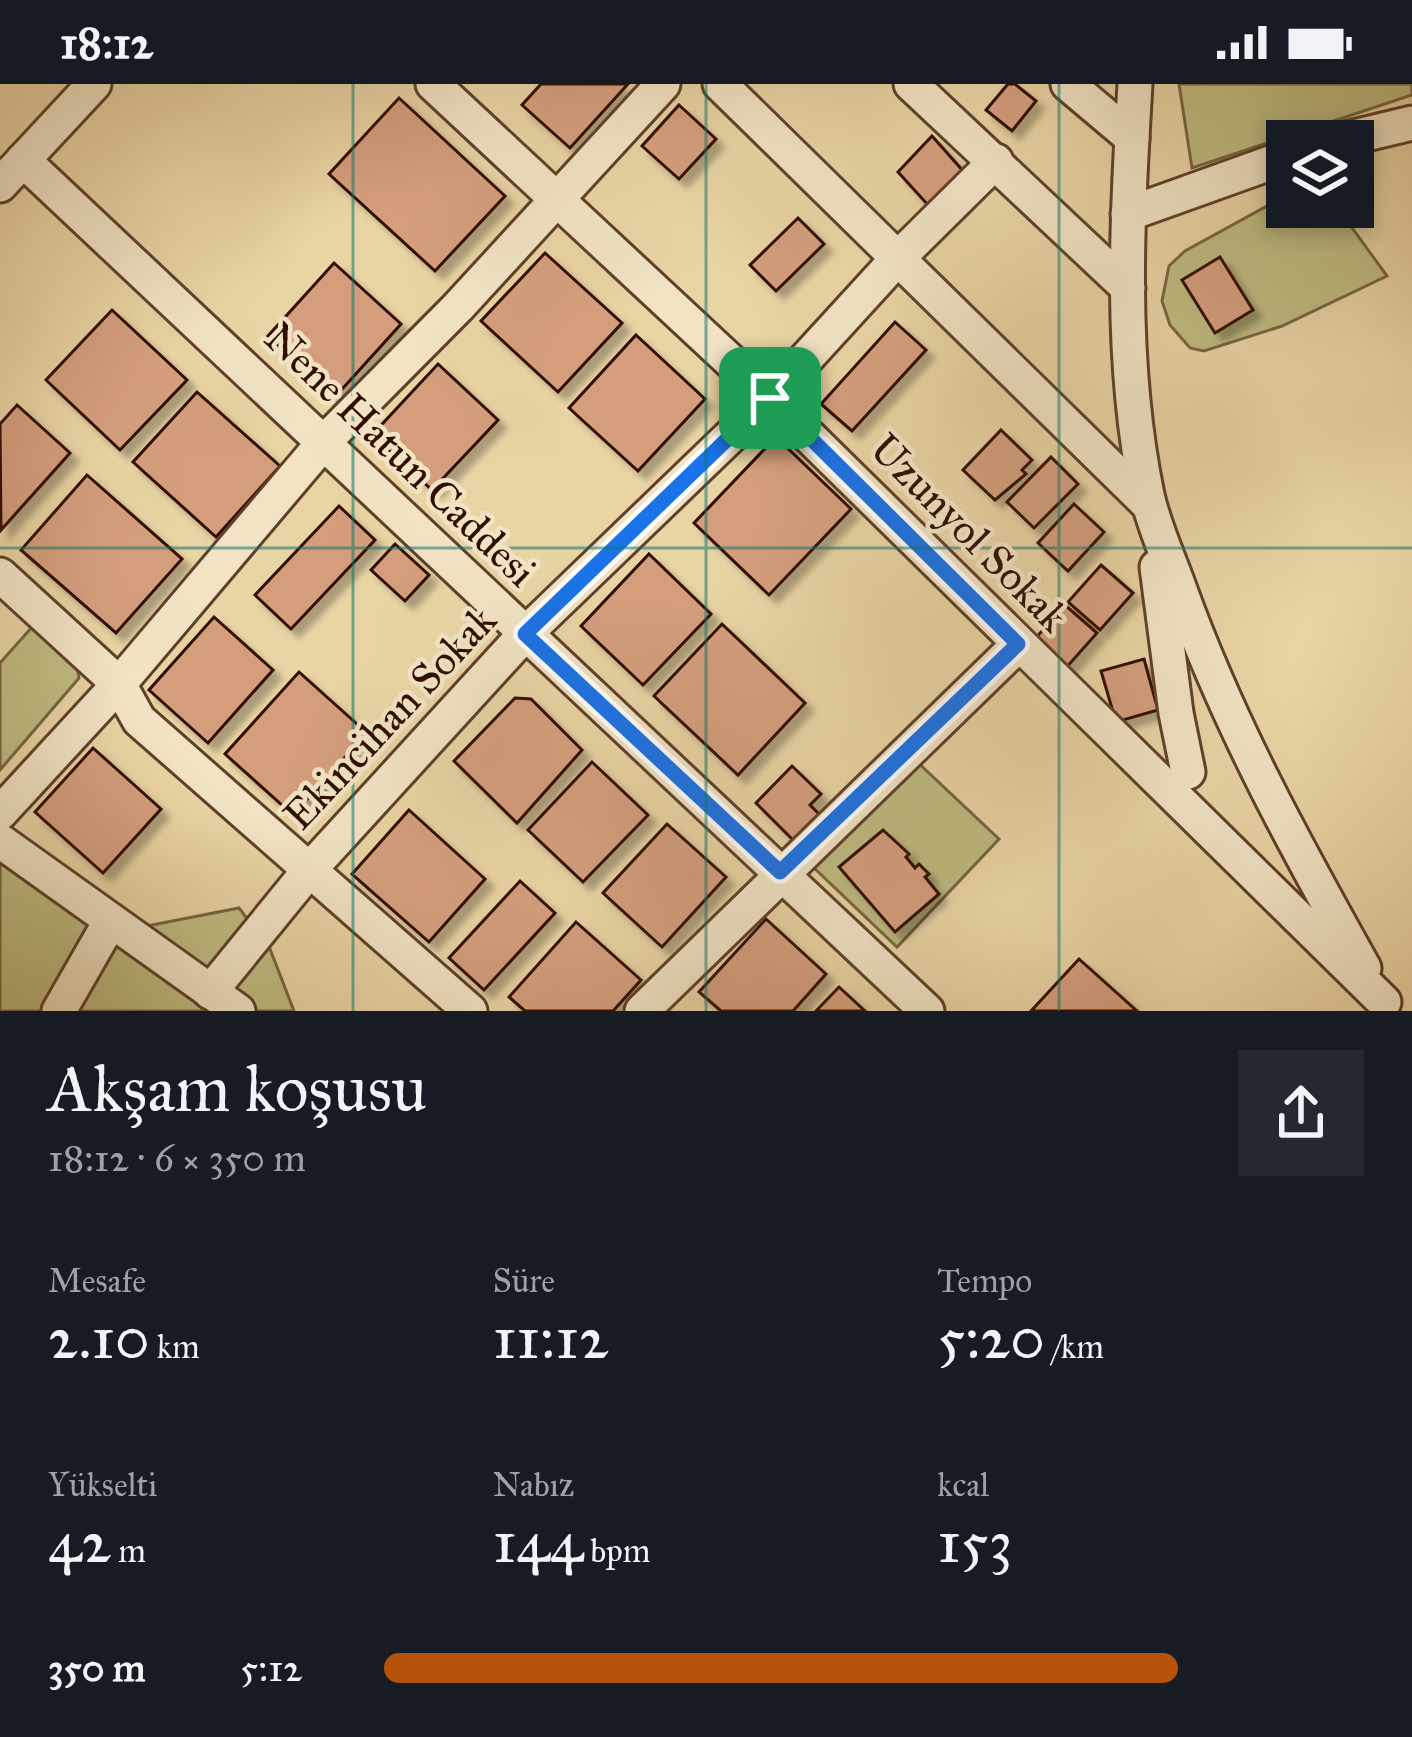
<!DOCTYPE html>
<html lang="tr">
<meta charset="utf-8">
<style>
body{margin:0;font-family:"IM FELL Great Primer",serif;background:#242831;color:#f1f3f6;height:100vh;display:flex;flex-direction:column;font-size:45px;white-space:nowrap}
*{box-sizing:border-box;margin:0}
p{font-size:39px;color:#9ea1a6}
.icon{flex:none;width:66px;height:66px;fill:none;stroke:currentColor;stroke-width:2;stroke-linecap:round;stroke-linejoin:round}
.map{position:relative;height:927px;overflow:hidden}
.sheet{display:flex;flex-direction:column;background:#171b24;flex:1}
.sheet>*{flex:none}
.controls{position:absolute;left:1266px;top:36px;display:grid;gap:24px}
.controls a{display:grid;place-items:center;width:108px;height:108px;border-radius:0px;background:#171b24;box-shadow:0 6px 18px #0003;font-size:60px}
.pin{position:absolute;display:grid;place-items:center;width:102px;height:102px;color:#fff;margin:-51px;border-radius:24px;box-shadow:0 6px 18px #0006}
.round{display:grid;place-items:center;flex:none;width:126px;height:126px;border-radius:0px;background:#242831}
.overview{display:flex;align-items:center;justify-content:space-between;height:204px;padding:0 48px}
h1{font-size:66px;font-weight:600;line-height:90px}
.stats{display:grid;grid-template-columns:repeat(3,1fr);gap:18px;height:204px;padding:12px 48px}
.stats div{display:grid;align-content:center}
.stats b{font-size:60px;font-weight:600}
.stats small{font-size:33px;font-weight:400}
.stats p{font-size:33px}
ul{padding:0 48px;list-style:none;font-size:39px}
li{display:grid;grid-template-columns:192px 144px 1fr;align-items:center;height:90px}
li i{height:30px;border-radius:15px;background:#b45309}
.status{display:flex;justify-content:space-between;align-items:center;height:84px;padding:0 60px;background:#171b24;direction:ltr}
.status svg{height:33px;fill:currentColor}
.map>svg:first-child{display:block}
.green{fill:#bebb81;stroke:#776541;stroke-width:3}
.building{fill:#d49e7d;stroke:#300f01;stroke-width:3;filter:url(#shadow)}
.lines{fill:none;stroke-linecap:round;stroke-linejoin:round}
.minor-casing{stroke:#5e402a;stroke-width:39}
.minor{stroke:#f1e3c4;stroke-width:33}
.route-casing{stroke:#fff;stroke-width:24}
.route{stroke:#1a73e8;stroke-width:15}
.grid{fill:none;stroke:#0f766e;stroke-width:3;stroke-opacity:0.55}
.labels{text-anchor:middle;stroke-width:9;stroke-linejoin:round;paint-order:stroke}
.street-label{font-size:42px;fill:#300f01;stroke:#f1e3c4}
</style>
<div class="status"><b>18:12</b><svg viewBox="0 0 49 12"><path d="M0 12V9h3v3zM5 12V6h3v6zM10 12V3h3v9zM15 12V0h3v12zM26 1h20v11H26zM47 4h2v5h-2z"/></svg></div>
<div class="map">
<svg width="1412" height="927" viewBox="0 0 1412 927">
<defs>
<filter id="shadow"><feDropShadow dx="8" dy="8" stdDeviation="3" flood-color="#0004"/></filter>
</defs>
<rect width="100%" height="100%" fill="#e9d4a4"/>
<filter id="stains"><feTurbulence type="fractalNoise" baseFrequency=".00167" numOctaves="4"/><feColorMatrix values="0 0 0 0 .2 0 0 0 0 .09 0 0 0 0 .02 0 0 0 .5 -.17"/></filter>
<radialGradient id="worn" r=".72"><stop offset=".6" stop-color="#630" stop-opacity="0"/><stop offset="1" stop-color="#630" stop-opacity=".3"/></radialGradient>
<g class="green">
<polygon points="1179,0 1412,0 1412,11 1192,84"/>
<polygon points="1287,111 1287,123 1337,123 1387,192 1282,242 1204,267 1190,264 1170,241 1162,217 1169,182 1185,167"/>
<polygon points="32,543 77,583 79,594 0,686 0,579"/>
<polygon points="914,675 999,755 897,863 812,782"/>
<polygon points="0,747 147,842 239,824 270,865 294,927 0,927"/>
</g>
<g class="building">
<polygon points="541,0 628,0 570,64 522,21"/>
<polygon points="1008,0 1015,0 1036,17 1012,47 986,26"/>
<polygon points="399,14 505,112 435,187 329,90"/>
<polygon points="679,21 716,55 679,95 642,62"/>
<polygon points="932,52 964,88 928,121 898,88"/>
<polygon points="798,134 824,160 776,207 750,181"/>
<polygon points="545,169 622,239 558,308 481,237"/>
<polygon points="1220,173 1253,226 1215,249 1182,196"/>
<polygon points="334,179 401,240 335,313 268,252"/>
<polygon points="112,226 187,296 120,366 46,296"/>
<polygon points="895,238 926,266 852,347 821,320"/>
<polygon points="636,251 705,315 638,387 569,324"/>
<polygon points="438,280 498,336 432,406 372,351"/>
<polygon points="197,308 280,382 216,453 133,378"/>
<polygon points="17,321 70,369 1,446 0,340"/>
<polygon points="1001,346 1032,376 1022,386 1026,390 995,416 963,386"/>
<polygon points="776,353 851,425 769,511 694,439"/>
<polygon points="1051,373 1078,400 1034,444 1007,418"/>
<polygon points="87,391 182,475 116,549 21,466"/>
<polygon points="1074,420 1104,448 1068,487 1038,459"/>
<polygon points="339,422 375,456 291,545 255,511"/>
<polygon points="395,460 429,491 405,517 371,486"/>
<polygon points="649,470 711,530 643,601 581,542"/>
<polygon points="1101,481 1133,509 1100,546 1068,518"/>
<polygon points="1065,521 1097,549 1065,585 1033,557"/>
<polygon points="214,533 273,586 208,659 149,606"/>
<polygon points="722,540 805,619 738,691 654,612"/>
<polygon points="1144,575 1158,626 1116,638 1101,587"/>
<polygon points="299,588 367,649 293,731 225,670"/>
<polygon points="515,614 531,615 582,666 517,739 454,677"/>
<polygon points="93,664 161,725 103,789 35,728"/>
<polygon points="592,678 648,731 583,798 528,746"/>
<polygon points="792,682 821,710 810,721 820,731 794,757 756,719"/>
<polygon points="409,726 485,795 429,858 352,790"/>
<polygon points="667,740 726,793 662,863 603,809"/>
<polygon points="883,746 909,770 906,773 915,784 919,780 929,790 925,793 939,810 895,848 839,783"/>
<polygon points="520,797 555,829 484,906 449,874"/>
<polygon points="766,835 826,890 793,927 721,927 699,908"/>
<polygon points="576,838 641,896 613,927 525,927 509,913"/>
<polygon points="1079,875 1137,927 1031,927"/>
<polygon points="839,903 865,927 816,927"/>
</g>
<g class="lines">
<g class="minor-casing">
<g id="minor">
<polyline points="433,0 770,314 1384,918"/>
<polyline points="720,0 1148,420"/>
<polyline points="911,0 1128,204"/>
<polyline points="1068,0 1132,54"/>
<path d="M1135 0C1127 137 1119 275 1147 411 1154 443 1169 475 1180 506 1228 639 1295 761 1364 884"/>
<polyline points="1337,57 1412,39"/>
<polyline points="23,76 927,927"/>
<polyline points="0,101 94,0"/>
<polyline points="1128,130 1287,73"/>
<polyline points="1157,483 1176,629 1188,688"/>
<polyline points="0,491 119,600 139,636 470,927"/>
<polyline points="0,729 119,600 324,358 458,223 663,0"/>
<polyline points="0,757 238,927"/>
<polyline points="210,908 311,784 525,550 770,314 898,174 996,77"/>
<polyline points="59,927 110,838"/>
<polyline points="642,927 1019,560"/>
</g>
</g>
<use href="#minor" class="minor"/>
</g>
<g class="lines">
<g class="route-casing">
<polygon id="route" points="770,314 1018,560 780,788 525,550"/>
</g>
<use href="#route" class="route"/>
</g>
<path class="grid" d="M353 0V927M706 0V927M1059 0V927M0 464H1412"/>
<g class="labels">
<g class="street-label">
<text transform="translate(401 370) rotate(44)" y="15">Nene Hatun Caddesi</text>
<text transform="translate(970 448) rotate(45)" y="15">Uzunyol Sokak</text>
<text transform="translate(389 633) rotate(-47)" y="15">Ekincihan Sokak</text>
</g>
</g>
<rect width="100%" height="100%" filter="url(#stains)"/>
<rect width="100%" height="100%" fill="url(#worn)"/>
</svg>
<div class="controls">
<a><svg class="icon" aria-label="layers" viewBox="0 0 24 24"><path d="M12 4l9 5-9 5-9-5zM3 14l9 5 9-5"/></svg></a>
</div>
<div class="pin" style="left:770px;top:314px;background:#1e9e55"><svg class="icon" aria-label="arrive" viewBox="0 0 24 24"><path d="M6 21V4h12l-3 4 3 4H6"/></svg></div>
</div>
<section class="sheet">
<div class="overview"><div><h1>Akşam koşusu</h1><p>18:12 · 6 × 350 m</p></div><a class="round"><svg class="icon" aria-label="share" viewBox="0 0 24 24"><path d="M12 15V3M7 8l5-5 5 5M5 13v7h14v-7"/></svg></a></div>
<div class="stats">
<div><p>Mesafe</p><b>2.10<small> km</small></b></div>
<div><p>Süre</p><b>11:12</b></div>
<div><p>Tempo</p><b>5:20<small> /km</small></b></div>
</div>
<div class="stats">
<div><p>Yükselti</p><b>42<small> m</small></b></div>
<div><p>Nabız</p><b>144<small> bpm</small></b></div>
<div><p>kcal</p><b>153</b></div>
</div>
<ul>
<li><b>350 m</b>5:12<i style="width:81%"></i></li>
</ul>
</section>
